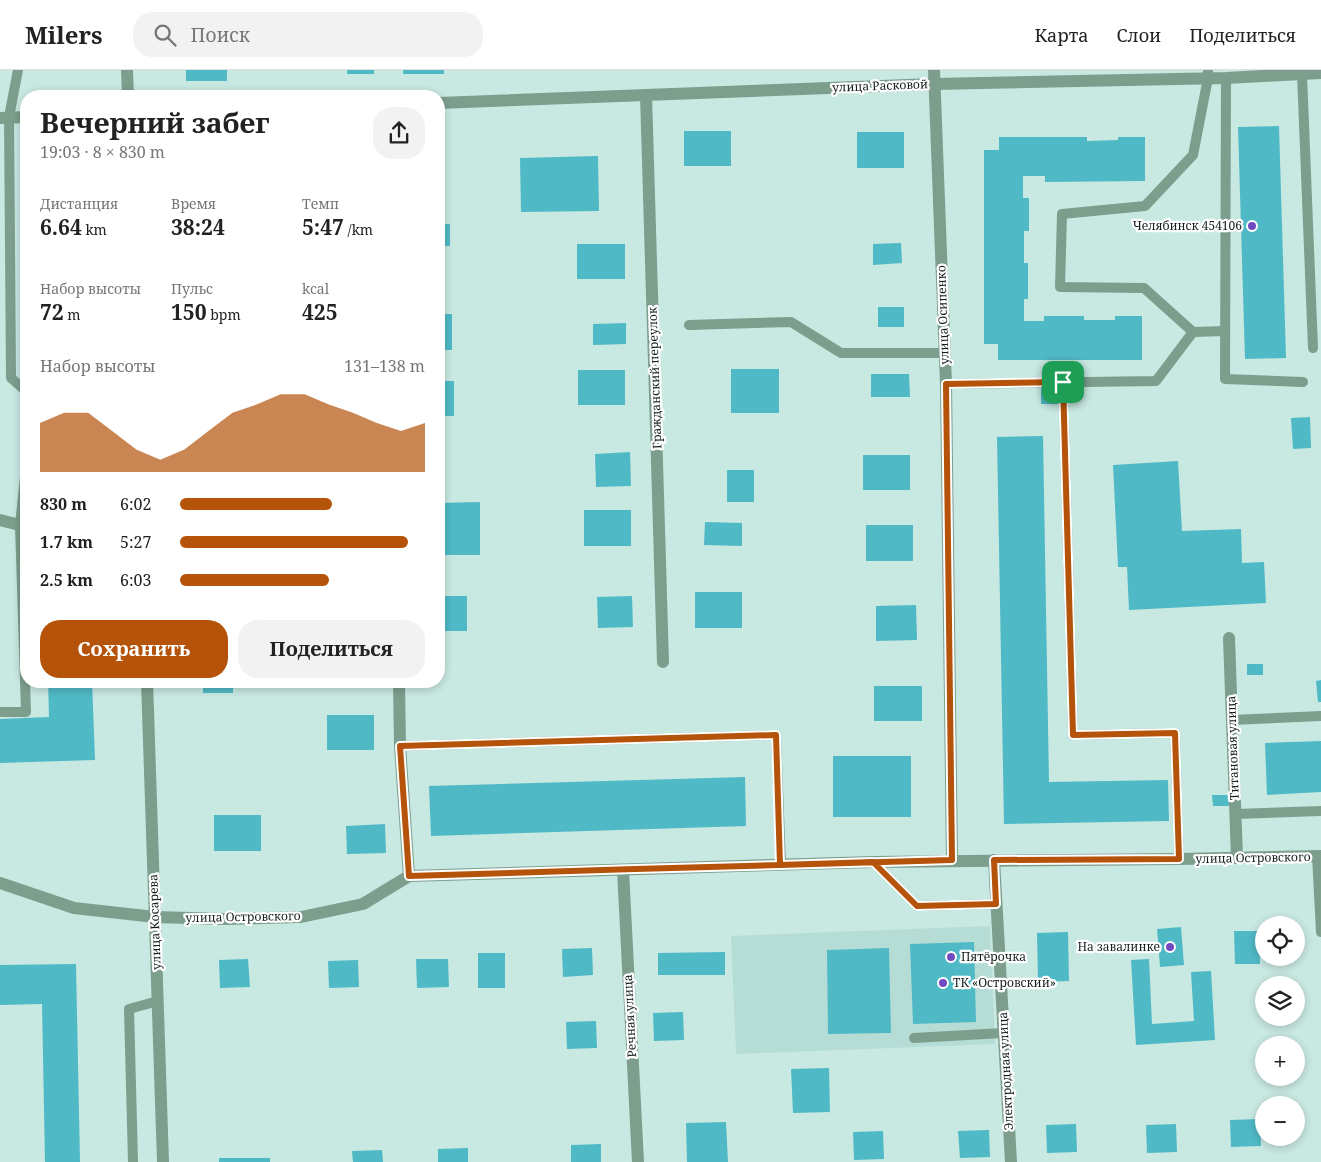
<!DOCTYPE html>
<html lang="ru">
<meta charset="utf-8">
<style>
body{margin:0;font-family:"Noto Serif",serif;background:#f2f2f2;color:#222;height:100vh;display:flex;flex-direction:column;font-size:19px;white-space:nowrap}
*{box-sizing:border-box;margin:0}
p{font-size:16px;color:#767676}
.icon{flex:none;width:28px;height:28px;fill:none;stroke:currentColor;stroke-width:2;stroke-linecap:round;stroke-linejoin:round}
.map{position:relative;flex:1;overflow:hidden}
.sheet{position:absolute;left:20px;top:20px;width:425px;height:598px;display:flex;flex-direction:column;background:#fff;border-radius:20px;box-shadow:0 2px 8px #0003}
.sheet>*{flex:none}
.controls{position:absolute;left:1255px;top:846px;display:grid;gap:10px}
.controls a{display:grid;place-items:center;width:50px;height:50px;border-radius:50%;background:#fff;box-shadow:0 2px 8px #0003;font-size:25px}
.pin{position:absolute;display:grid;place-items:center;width:42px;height:42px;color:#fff;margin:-21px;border-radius:10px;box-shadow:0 2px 8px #0006}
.round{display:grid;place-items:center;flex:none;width:52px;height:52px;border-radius:20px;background:#f2f2f2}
.head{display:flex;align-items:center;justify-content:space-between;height:85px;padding:0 20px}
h1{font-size:28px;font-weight:700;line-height:38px}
.stats{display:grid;grid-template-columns:repeat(3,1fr);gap:8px;height:85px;padding:5px 20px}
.stats div{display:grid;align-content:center}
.stats b{font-size:21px;font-weight:700}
.stats small{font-size:14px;font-weight:400}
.stats p{font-size:14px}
.chart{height:140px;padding:10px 20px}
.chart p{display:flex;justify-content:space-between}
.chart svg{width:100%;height:90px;margin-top:5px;fill:#b45309;opacity:.7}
.button{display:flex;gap:10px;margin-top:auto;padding:10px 20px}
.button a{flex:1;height:58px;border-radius:20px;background:#b45309;color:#fff;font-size:20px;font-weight:700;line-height:58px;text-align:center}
.button a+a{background:#f2f2f2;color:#222}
ul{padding:0 20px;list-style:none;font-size:16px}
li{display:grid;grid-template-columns:80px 60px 1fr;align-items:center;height:38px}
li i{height:12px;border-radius:6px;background:#b45309}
header{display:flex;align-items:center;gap:30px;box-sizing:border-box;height:70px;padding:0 25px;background:#fff;border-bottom:1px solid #e0e0e0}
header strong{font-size:24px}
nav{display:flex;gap:28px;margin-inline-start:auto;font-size:18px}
.search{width:350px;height:45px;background:#f2f2f2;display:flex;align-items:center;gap:12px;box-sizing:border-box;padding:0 18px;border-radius:20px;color:#767676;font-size:19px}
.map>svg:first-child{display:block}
.built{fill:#b5ddd6}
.building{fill:#50b9c6}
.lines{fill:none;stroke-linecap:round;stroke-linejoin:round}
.service{stroke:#7d9e8d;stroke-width:10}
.minor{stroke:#7d9e8d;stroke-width:12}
.tertiary{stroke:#7d9e8d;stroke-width:12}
.route-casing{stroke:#fff;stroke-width:10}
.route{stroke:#b45309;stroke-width:6}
.poi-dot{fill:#714ac2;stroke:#fff;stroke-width:2}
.labels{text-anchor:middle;stroke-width:4.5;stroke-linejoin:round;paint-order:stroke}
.street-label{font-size:12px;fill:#15201e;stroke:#fff}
.poi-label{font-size:12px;fill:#15201e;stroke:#fff;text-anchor:end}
</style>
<header>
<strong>Milers</strong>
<div class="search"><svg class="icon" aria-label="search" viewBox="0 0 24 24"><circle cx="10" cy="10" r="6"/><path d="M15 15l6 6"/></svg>Поиск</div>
<nav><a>Карта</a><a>Слои</a><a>Поделиться</a></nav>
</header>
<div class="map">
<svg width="1321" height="1092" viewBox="0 0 1321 1092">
<rect width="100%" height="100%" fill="#c8e8e2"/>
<polygon class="built" points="990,856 995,974 736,984 731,866"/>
<g class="building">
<rect x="186" y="0" width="41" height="11"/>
<rect x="347" y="0" width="27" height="4"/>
<rect x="403" y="0" width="41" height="4"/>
<polygon points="1279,56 1286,288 1245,289 1238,57"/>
<rect x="684" y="61" width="47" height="35"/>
<rect x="857" y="62" width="47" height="36"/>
<polygon points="999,67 1087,67 1087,71 1118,70 1118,67 1145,67 1145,111 1045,112 1045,106 1023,106 1023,128 1029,128 1029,161 1024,161 1024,193 1028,193 1028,229 1024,229 1024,251 1044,251 1044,246 1084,246 1084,250 1115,250 1115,246 1142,246 1142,290 998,290 998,274 984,274 984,80 999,80"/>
<polygon points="598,86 599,141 521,142 520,88"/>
<rect x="439" y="154" width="11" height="22"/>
<polygon points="901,173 902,193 873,195 873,174"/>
<rect x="577" y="174" width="48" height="35"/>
<rect x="878" y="237" width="26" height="20"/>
<rect x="439" y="244" width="13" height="36"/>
<polygon points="626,253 626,274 593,275 593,254"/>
<rect x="731" y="299" width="48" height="44"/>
<rect x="578" y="300" width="47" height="35"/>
<polygon points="871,304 909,304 910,327 871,327"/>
<rect x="439" y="311" width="15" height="35"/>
<rect x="1041" y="316" width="20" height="18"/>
<polygon points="1310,347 1311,378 1293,379 1291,348"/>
<polygon points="1043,366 1049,712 1168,710 1169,751 1004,754 997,367"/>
<polygon points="630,382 631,416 596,417 595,384"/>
<rect x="863" y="385" width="47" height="35"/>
<polygon points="1178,391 1182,461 1241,459 1242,493 1264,492 1266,533 1129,540 1127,497 1118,497 1113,395"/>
<rect x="727" y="400" width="27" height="32"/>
<polygon points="480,432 480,485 439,485 439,433"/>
<rect x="584" y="440" width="47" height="36"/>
<polygon points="705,452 742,453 742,476 704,475"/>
<rect x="866" y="455" width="47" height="36"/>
<rect x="695" y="522" width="47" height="36"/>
<rect x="439" y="526" width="28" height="35"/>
<polygon points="632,526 633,557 598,558 597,527"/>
<polygon points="916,535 917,570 876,571 876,536"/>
<rect x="1247" y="594" width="16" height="11"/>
<polygon points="1321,610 1321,632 1318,632 1316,611"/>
<polygon points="48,611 92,611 95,690 0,693 0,649 49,647"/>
<rect x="203" y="611" width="30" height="12"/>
<rect x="874" y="616" width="48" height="35"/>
<rect x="327" y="645" width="47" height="35"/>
<polygon points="1321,671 1321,722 1267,725 1265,673"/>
<rect x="833" y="686" width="78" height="61"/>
<polygon points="745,707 746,756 431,766 429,716"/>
<polygon points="1212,725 1233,725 1233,736 1213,736"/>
<rect x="214" y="745" width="47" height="36"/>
<polygon points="385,754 386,783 347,784 346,756"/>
<polygon points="1181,857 1184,895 1160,897 1157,859"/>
<polygon points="1234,861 1259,861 1260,894 1235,894"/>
<polygon points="1068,862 1069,911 1038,912 1037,863"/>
<polygon points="974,872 976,952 913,954 910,874"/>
<polygon points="592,878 593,905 563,907 562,879"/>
<polygon points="889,878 891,963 828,964 827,880"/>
<polygon points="725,882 725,905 658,905 658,883"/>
<rect x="478" y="883" width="27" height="35"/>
<polygon points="248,889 250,917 220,918 219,890"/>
<polygon points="416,889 448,889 449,917 417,918"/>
<polygon points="1149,889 1152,954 1194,951 1191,902 1211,901 1215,970 1136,975 1131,890"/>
<polygon points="358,890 359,917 329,918 328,891"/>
<polygon points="76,894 80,1092 45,1092 42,934 0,935 0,895"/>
<polygon points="683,942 684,970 654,971 653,943"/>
<polygon points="596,951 597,978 567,979 566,952"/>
<polygon points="829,998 830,1042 793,1043 791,999"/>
<polygon points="1260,1049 1261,1076 1231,1077 1230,1050"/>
<polygon points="726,1052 728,1092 687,1092 686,1053"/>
<polygon points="1076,1054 1077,1082 1047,1083 1046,1055"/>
<polygon points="1176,1054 1177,1082 1147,1083 1146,1055"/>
<polygon points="989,1060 990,1087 960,1088 958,1061"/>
<polygon points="883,1061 884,1089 854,1090 853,1062"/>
<polygon points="601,1074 601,1092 571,1092 571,1075"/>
<polygon points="468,1078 468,1092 438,1092 438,1079"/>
<polygon points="382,1080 383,1092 353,1092 352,1081"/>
<rect x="219" y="1088" width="51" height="4"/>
</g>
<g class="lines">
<g class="service">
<polyline points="18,0 9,47 11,308 26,321"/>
<polyline points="1302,4 1313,278"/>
<polyline points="1226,8 1225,309 1303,312"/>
<polyline points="689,255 791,252 841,283 945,283"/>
<polyline points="1193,262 1225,261"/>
<polyline points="1063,312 1073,665 1175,663 1179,789"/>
<polyline points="946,314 1156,311 1193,262 1144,218 1060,217 1062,144 1145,136 1193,85 1208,8 1208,0"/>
<polyline points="0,642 26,642 20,455 26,397"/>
<polyline points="1231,650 1321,646"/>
<polyline points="400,676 776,665 781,795"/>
<polyline points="1236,744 1321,741"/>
<polyline points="1317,786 1321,862"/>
<polyline points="873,792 917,836 996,834"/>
<polyline points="914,968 1003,963"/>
<polyline points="133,1092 129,939 158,931"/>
</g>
<g class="minor">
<polyline points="934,0 946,314 952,790"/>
<polyline points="646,25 663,592"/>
<polyline points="439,33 934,14 1226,8 1321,3"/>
<polyline points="0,48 26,47"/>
<polyline points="0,450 20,455"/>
<polyline points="1229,568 1237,788"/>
<polyline points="399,611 400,676 409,806"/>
<polyline points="994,790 1011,1092"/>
<polyline points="623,800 638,1092"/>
<polyline points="0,813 74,838 155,847"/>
</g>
<g class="tertiary">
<polyline points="127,0 128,26"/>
<polyline points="147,611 163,1092"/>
<polyline points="155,847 225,849 301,847 363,834 409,806 873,792 1179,789 1321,786"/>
</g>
</g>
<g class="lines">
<g class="route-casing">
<path id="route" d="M1063 312 946 314 952 790C771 794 590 801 409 806L400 676 776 665 780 795 873 792 917 836 996 834 994 790 1179 789 1175 663 1073 665 1063 312"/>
</g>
<use href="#route" class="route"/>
</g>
<g class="poi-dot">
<circle cx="1252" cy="156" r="5"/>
<circle cx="1170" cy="877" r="5"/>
<circle cx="951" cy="887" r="5"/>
<circle cx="943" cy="913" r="5"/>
</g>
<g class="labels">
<g class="street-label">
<text transform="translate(880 16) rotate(-2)" y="4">улица Расковой</text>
<text transform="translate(943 245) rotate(-92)" y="4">улица Осипенко</text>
<text transform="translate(655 308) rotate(-92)" y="4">Гражданский переулок</text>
<text transform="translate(1233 678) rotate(-92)" y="4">Титановая улица</text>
<text transform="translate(1253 788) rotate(-1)" y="4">улица Островского</text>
<text transform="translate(243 847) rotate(-1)" y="4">улица Островского</text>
<text transform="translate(155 852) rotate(-92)" y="4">улица Косарева</text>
<text transform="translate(630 946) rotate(-93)" y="4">Речная улица</text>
<text transform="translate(1006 1001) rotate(-93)" y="4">Электродная улица</text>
</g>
<g class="poi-label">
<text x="1242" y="160">Челябинск 454106</text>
<text x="1160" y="881">На завалинке</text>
<text x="961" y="891" text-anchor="start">Пятёрочка</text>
<text x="953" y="917" text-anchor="start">ТК «Островский»</text>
</g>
</g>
</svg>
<div class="controls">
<a><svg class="icon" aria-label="locate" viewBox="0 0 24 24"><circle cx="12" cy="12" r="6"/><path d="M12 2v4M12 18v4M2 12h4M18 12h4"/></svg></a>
<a><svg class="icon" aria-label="layers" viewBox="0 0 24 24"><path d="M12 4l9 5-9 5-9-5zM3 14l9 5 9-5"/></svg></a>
<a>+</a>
<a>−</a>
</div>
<div class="pin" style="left:1063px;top:312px;background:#1e9e55"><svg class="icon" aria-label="arrive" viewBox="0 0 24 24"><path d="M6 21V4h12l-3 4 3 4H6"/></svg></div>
<section class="sheet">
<div class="head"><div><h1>Вечерний забег</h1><p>19:03 · 8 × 830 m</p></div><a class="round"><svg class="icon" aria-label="share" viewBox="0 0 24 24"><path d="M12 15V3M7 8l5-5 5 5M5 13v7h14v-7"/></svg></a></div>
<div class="stats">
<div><p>Дистанция</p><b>6.64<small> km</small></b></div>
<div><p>Время</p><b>38:24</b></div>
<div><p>Темп</p><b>5:47<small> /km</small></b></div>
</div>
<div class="stats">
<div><p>Набор высоты</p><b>72<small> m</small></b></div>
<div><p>Пульс</p><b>150<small> bpm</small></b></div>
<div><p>kcal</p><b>425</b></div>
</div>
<div class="chart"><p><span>Набор высоты</span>131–138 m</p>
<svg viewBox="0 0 160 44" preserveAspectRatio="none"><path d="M0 44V20L10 15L20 15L30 24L40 33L50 38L60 33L70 24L80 15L90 11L100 6L110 6L120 11L130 15L140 20L150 24L160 20V44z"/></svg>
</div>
<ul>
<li><b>830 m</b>6:02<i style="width:62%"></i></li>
<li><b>1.7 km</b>5:27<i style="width:93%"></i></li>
<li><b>2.5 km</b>6:03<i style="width:61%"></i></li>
</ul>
<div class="button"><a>Сохранить</a><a>Поделиться</a></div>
</section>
</div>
